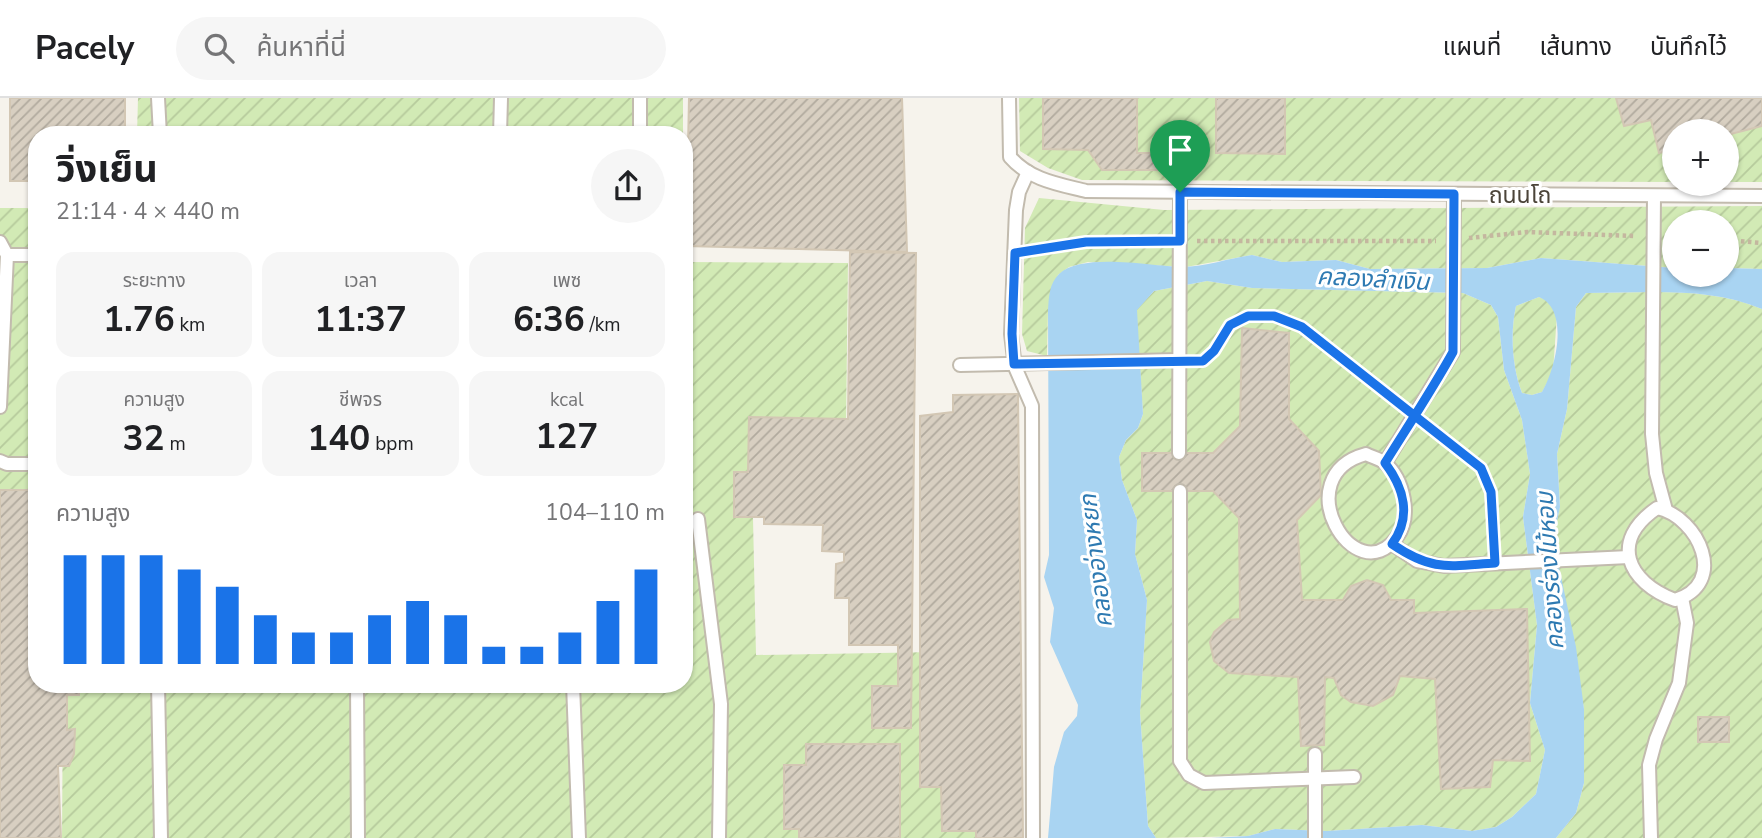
<!DOCTYPE html>
<html lang="th">
<meta charset="utf-8">
<style>
body{margin:0;font-family:"Nunito Sans","Noto Sans Thai",sans-serif;background:#f6f6f6;color:#202124;height:100vh;display:flex;flex-direction:column;font-size:26px;white-space:nowrap}
*{box-sizing:border-box;margin:0}
p{font-size:23px;color:#757577}
.icon{flex:none;width:38px;height:38px;fill:none;stroke:currentColor;stroke-width:2;stroke-linecap:round;stroke-linejoin:round}
.map{position:relative;flex:1;overflow:hidden}
.drawer{position:absolute;left:28px;top:28px;width:665px;height:567px;display:flex;flex-direction:column;background:#fff;border-radius:28px;box-shadow:0 2px 5px #0004}
.drawer>*{flex:none}
.tools{position:absolute;left:1662px;top:21px;display:grid;gap:14px}
.tools a{display:grid;place-items:center;width:77px;height:77px;border-radius:50%;background:#fff;box-shadow:0 2px 5px #0004;font-size:35px}
.pin{position:absolute;display:grid;place-items:center;width:60px;height:60px;color:#fff;margin:-72px -30px;border-radius:50% 50% 50% 0;rotate:-45deg;box-shadow:0 0 7px #0007}
.pin .icon{rotate:45deg}
.round{display:grid;place-items:center;flex:none;width:74px;height:74px;border-radius:37px;background:#f6f6f6}
.head{display:flex;align-items:center;justify-content:space-between;height:119px;padding:0 28px}
h1{font-size:38px;font-weight:700;line-height:52px}
.stats{display:grid;grid-template-columns:repeat(3,1fr);gap:10px;height:119px;padding:7px 28px}
.stats div{display:grid;align-content:center;border-radius:18px;background:#f6f6f6;text-align:center}
.stats b{font-size:35px;font-weight:700}
.stats small{font-size:19px;font-weight:400}
.stats p{font-size:19px}
.chart{height:196px;padding:14px 28px}
.chart p{display:flex;justify-content:space-between}
.chart svg{width:100%;height:126px;margin-top:7px;stroke:#1a73e8;stroke-width:6}
header{display:flex;align-items:center;gap:42px;box-sizing:border-box;height:98px;padding:0 35px;background:#fff;border-bottom:2px solid #e0e0e0}
header strong{font-size:33px}
nav{display:flex;gap:38px;margin-inline-start:auto;font-size:24px}
.search{width:490px;height:63px;background:#f6f6f6;display:flex;align-items:center;gap:18px;box-sizing:border-box;padding:0 24px;border-radius:38px;color:#757577;font-size:26px}
.map>svg:first-child{display:block}
.garden{fill:url(#garden-furrows)}
.water{fill:#a9d4f2;fill-rule:evenodd}
.building{fill:url(#building-hatch);stroke:#d3c7b4;stroke-width:2}
.lines{fill:none;stroke-linecap:round;stroke-linejoin:round}
.lane-casing{stroke:#c2bbae;stroke-width:16}
.path{stroke:#c4b79f;stroke-width:4.5;stroke-dasharray:3.5 3.5;stroke-linecap:butt}
.lane{stroke:#fff;stroke-width:12}
.route-casing{stroke:#fff;stroke-width:14}
.route{stroke:#1a73e8;stroke-width:9}
.labels{text-anchor:middle;stroke-width:6;stroke-linejoin:round;paint-order:stroke}
.street-label{font-size:23px;fill:#4b4439;stroke:#fff}
.water-label{font-size:24px;font-style:italic;fill:#2e7ab2;stroke:#fff}
</style>
<header>
<strong>Pacely</strong>
<div class="search"><svg class="icon" aria-label="search" viewBox="0 0 24 24"><circle cx="10" cy="10" r="6"/><path d="M15 15l6 6"/></svg>ค้นหาที่นี่</div>
<nav><a>แผนที่</a><a>เส้นทาง</a><a>บันทึกไว้</a></nav>
</header>
<div class="map">
<svg width="1762" height="740" viewBox="0 0 1762 740">
<defs>
<pattern id="garden-furrows" width="10" height="10" patternUnits="userSpaceOnUse" patternTransform="scale(1.75)"><rect width="10" height="10" fill="#d2eab5"/><path d="M-1 1l2-2M0 10L10 0M9 11l2-2" fill="none" stroke="#b6ca9c"/></pattern>
<pattern id="building-hatch" width="6" height="6" patternUnits="userSpaceOnUse" patternTransform="scale(1.75)"><rect width="6" height="6" fill="#d8cfc1"/><path d="M-1 1l2-2M0 6l6-6M5 7l2-2" fill="none" stroke="#b1aa9e"/></pattern>
</defs>
<rect width="100%" height="100%" fill="#f6f3ec"/>
<g class="garden">
<polygon points="138,0 683,0 683,37 137,37"/>
<polygon points="1019,0 1762,0 1762,84 1727,84 1727,33 1675,33 1675,84 1082,82 1048,70 1020,53"/>
<polygon points="1039,100 1164,112 1762,108 1762,171 1727,170 1727,124 1675,124 1675,170 1541,160 1487,170 1370,171 1336,162 1282,164 1252,157 1186,169 1088,164 1069,169 1058,177 1048,212 1047,258 1027,253 1022,236 1025,130"/>
<polygon points="0,110 37,110 37,521 32,392 0,392"/>
<polygon points="684,164 848,165 846,329 751,329 756,557 937,554 994,740 62,740 63,586 684,586"/>
<polygon points="1207,183 1252,190 1463,195 1491,207 1498,219 1504,272 1522,322 1530,376 1523,419 1537,527 1530,605 1545,652 1536,696 1512,719 1496,729 1472,733 1422,727 1327,733 1275,731 1248,738 1156,740 1148,728 1140,615 1147,502 1135,456 1137,422 1122,382 1119,359 1126,342 1138,330 1143,316 1136,212 1154,193"/>
<path d="M1586 195C1645 195 1707 188 1762 211V740H1556L1576 715 1584 685V611L1553 441 1560 408 1557 356 1567 311 1576 209Z"/>
<path d="M1539 199 1551 204 1557 216 1553 274 1542 294 1532 297 1522 295C1512 270 1510 234 1516 208Z"/>
</g>
<path class="water" d="M1252 157 1282 164 1336 162 1370 171 1487 170 1541 160 1675 170V177H1727V170L1762 171V211C1707 188 1646 195 1586 195L1576 209 1567 311 1557 356 1560 409 1553 441 1576 549 1584 611V685L1576 715 1556 740H1211L1248 738 1275 731 1327 733 1422 727 1472 733 1496 729 1512 719 1536 696 1545 652 1530 605 1537 527 1523 419 1530 376 1522 322 1504 272 1498 219 1491 207 1463 195 1252 190 1207 183 1154 193 1137 212 1143 316 1138 330 1126 342 1119 359 1122 382 1137 422 1135 456 1147 502 1140 615 1148 728 1156 740H1048L1054 669 1064 634 1077 618 1078 607 1050 544 1054 510 1044 479 1049 457 1048 212C1049 199 1049 186 1059 176 1082 154 1151 168 1182 169 1205 169 1229 160 1252 157ZM1539 199C1570 212 1556 270 1542 294L1532 297 1522 295C1512 270 1510 234 1516 208Z"/>
<g class="building">
<polygon points="10,0 125,0 125,37 37,37 37,83 10,83"/>
<polygon points="689,0 902,0 907,154 686,148"/>
<polygon points="1043,0 1137,0 1137,55 1192,55 1192,72 1102,72 1088,52 1043,51"/>
<polygon points="1216,0 1285,0 1285,56 1216,55"/>
<polygon points="1616,0 1762,0 1762,28 1727,37 1727,33 1675,33 1675,51 1659,55 1651,22 1624,28"/>
<polygon points="850,154 916,155 911,630 872,630 872,588 898,588 898,547 849,547 849,500 835,500 836,466 844,464 844,454 822,453 823,427 764,426 764,419 734,419 734,374 748,374 749,319 848,321"/>
<polygon points="1242,230 1289,235 1289,321 1319,353 1321,397 1297,422 1302,502 1343,502 1351,488 1367,482 1383,487 1391,502 1414,502 1414,515 1527,511 1530,663 1493,662 1490,689 1441,691 1435,581 1400,578 1393,597 1373,608 1351,604 1341,597 1334,580 1325,579 1324,647 1301,648 1298,579 1229,575 1214,563 1210,544 1214,534 1228,522 1240,521 1239,420 1213,393 1142,393 1142,355 1213,355 1240,328"/>
<polygon points="1018,296 1023,740 976,740 976,733 942,733 941,689 920,689 920,318 953,314 953,297"/>
<polygon points="0,392 32,392 37,586 79,586 79,597 67,597 67,632 75,631 74,656 69,668 58,668 61,740 0,740"/>
<rect x="1698" y="619" width="31" height="25"/>
<polygon points="806,646 900,646 900,740 799,740 799,731 784,731 784,667 806,667"/>
</g>
<g class="lines">
<g class="lane-casing">
<g id="lane">
<polyline points="158,0 160,37"/>
<path d="M1009 0 1010 59C1030 82 1058 86 1086 93L1762 98"/>
<polyline points="500,37 501,0"/>
<polyline points="640,37 640,0"/>
<polyline points="1028,74 1019,94 1016,112 1011,236 1015,269 1032,308 1033,740"/>
<polyline points="1654,98 1652,336 1656,375 1666,412"/>
<polyline points="0,144 7,157"/>
<polyline points="960,267 1180,262"/>
<polyline points="0,309 7,157 37,157"/>
<polyline points="1179,355 1180,94"/>
<path d="M1366 356C1372 359 1380 361 1385 365 1404 381 1412 419 1397 439 1355 496 1285 378 1366 356Z"/>
<polyline points="0,363 7,366 37,366"/>
<polyline points="1385,365 1453,254 1454,96"/>
<polyline points="1180,393 1180,663 1189,677 1204,685 1354,679"/>
<path d="M1657 410C1699 419 1729 486 1675 502 1627 484 1609 443 1657 410Z"/>
<polyline points="698,421 721,606 719,740"/>
<polyline points="1392,446 1417,463 1444,468 1629,459"/>
<polyline points="158,586 161,740"/>
<polyline points="357,586 358,740"/>
<polyline points="573,586 579,740"/>
<polyline points="1315,740 1315,656"/>
<polyline points="1651,740 1649,667 1656,641 1679,585 1687,525 1682,500"/>
</g>
</g>
<g class="path">
<polyline points="1469,140 1527,134 1635,138"/>
<polyline points="1727,142 1762,145"/>
<polyline points="1197,143 1436,143"/>
<polyline points="1033,152 1086,144 1163,143"/>
<path d="M1195 263H1203C1215 252 1222 233 1234 225 1285 194 1362 275 1401 305"/>
<path d="M1430 327C1488 372 1490 374 1494 447"/>
</g>
<use href="#lane" class="lane"/>
</g>
<g class="lines">
<g class="route-casing">
<path id="route" d="M1180 94V143L1086 144 1015 155 1012 236 1014 266 1203 263 1214 253 1230 227 1248 218H1274L1302 229 1481 370 1491 394 1495 465C1449 468 1433 474 1392 446 1412 419 1404 390 1385 365 1408 328 1432 292 1453 254L1454 96 1180 94"/>
</g>
<use href="#route" class="route"/>
</g>
<g class="labels">
<g class="street-label">
<text x="1520" y="105">ถนนโถ</text>
</g>
<g class="water-label">
<text transform="translate(1373 181) rotate(3)" y="8">คลองลำเงิน</text>
<text transform="translate(1096 463) rotate(-97)" y="8">คลองอ่างหยก</text>
<text transform="translate(1550 473) rotate(-94)" y="8">คลองร่องไม้หอม</text>
</g>
</g>
</svg>
<div class="tools">
<a>+</a>
<a>−</a>
</div>
<div class="pin" style="left:1180px;top:94px;background:#1e9e55"><svg class="icon" aria-label="arrive" viewBox="0 0 24 24"><path d="M6 21V4h12l-3 4 3 4H6"/></svg></div>
<section class="drawer">
<div class="head"><div><h1>วิ่งเย็น</h1><p>21:14 · 4 × 440 m</p></div><a class="round"><svg class="icon" aria-label="share" viewBox="0 0 24 24"><path d="M12 15V3M7 8l5-5 5 5M5 13v7h14v-7"/></svg></a></div>
<div class="stats">
<div><p>ระยะทาง</p><b>1.76<small> km</small></b></div>
<div><p>เวลา</p><b>11:37</b></div>
<div><p>เพซ</p><b>6:36<small> /km</small></b></div>
</div>
<div class="stats">
<div><p>ความสูง</p><b>32<small> m</small></b></div>
<div><p>ชีพจร</p><b>140<small> bpm</small></b></div>
<div><p>kcal</p><b>127</b></div>
</div>
<div class="chart"><p><span>ความสูง</span>104–110 m</p>
<svg viewBox="0 0 160 44" preserveAspectRatio="none"><path d="M5 44V6M15 44V6M25 44V6M35 44V11M45 44V17M55 44V27M65 44V33M75 44V33M85 44V27M95 44V22M105 44V27M115 44V38M125 44V38M135 44V33M145 44V22M155 44V11"/></svg>
</div>
</section>
</div>
